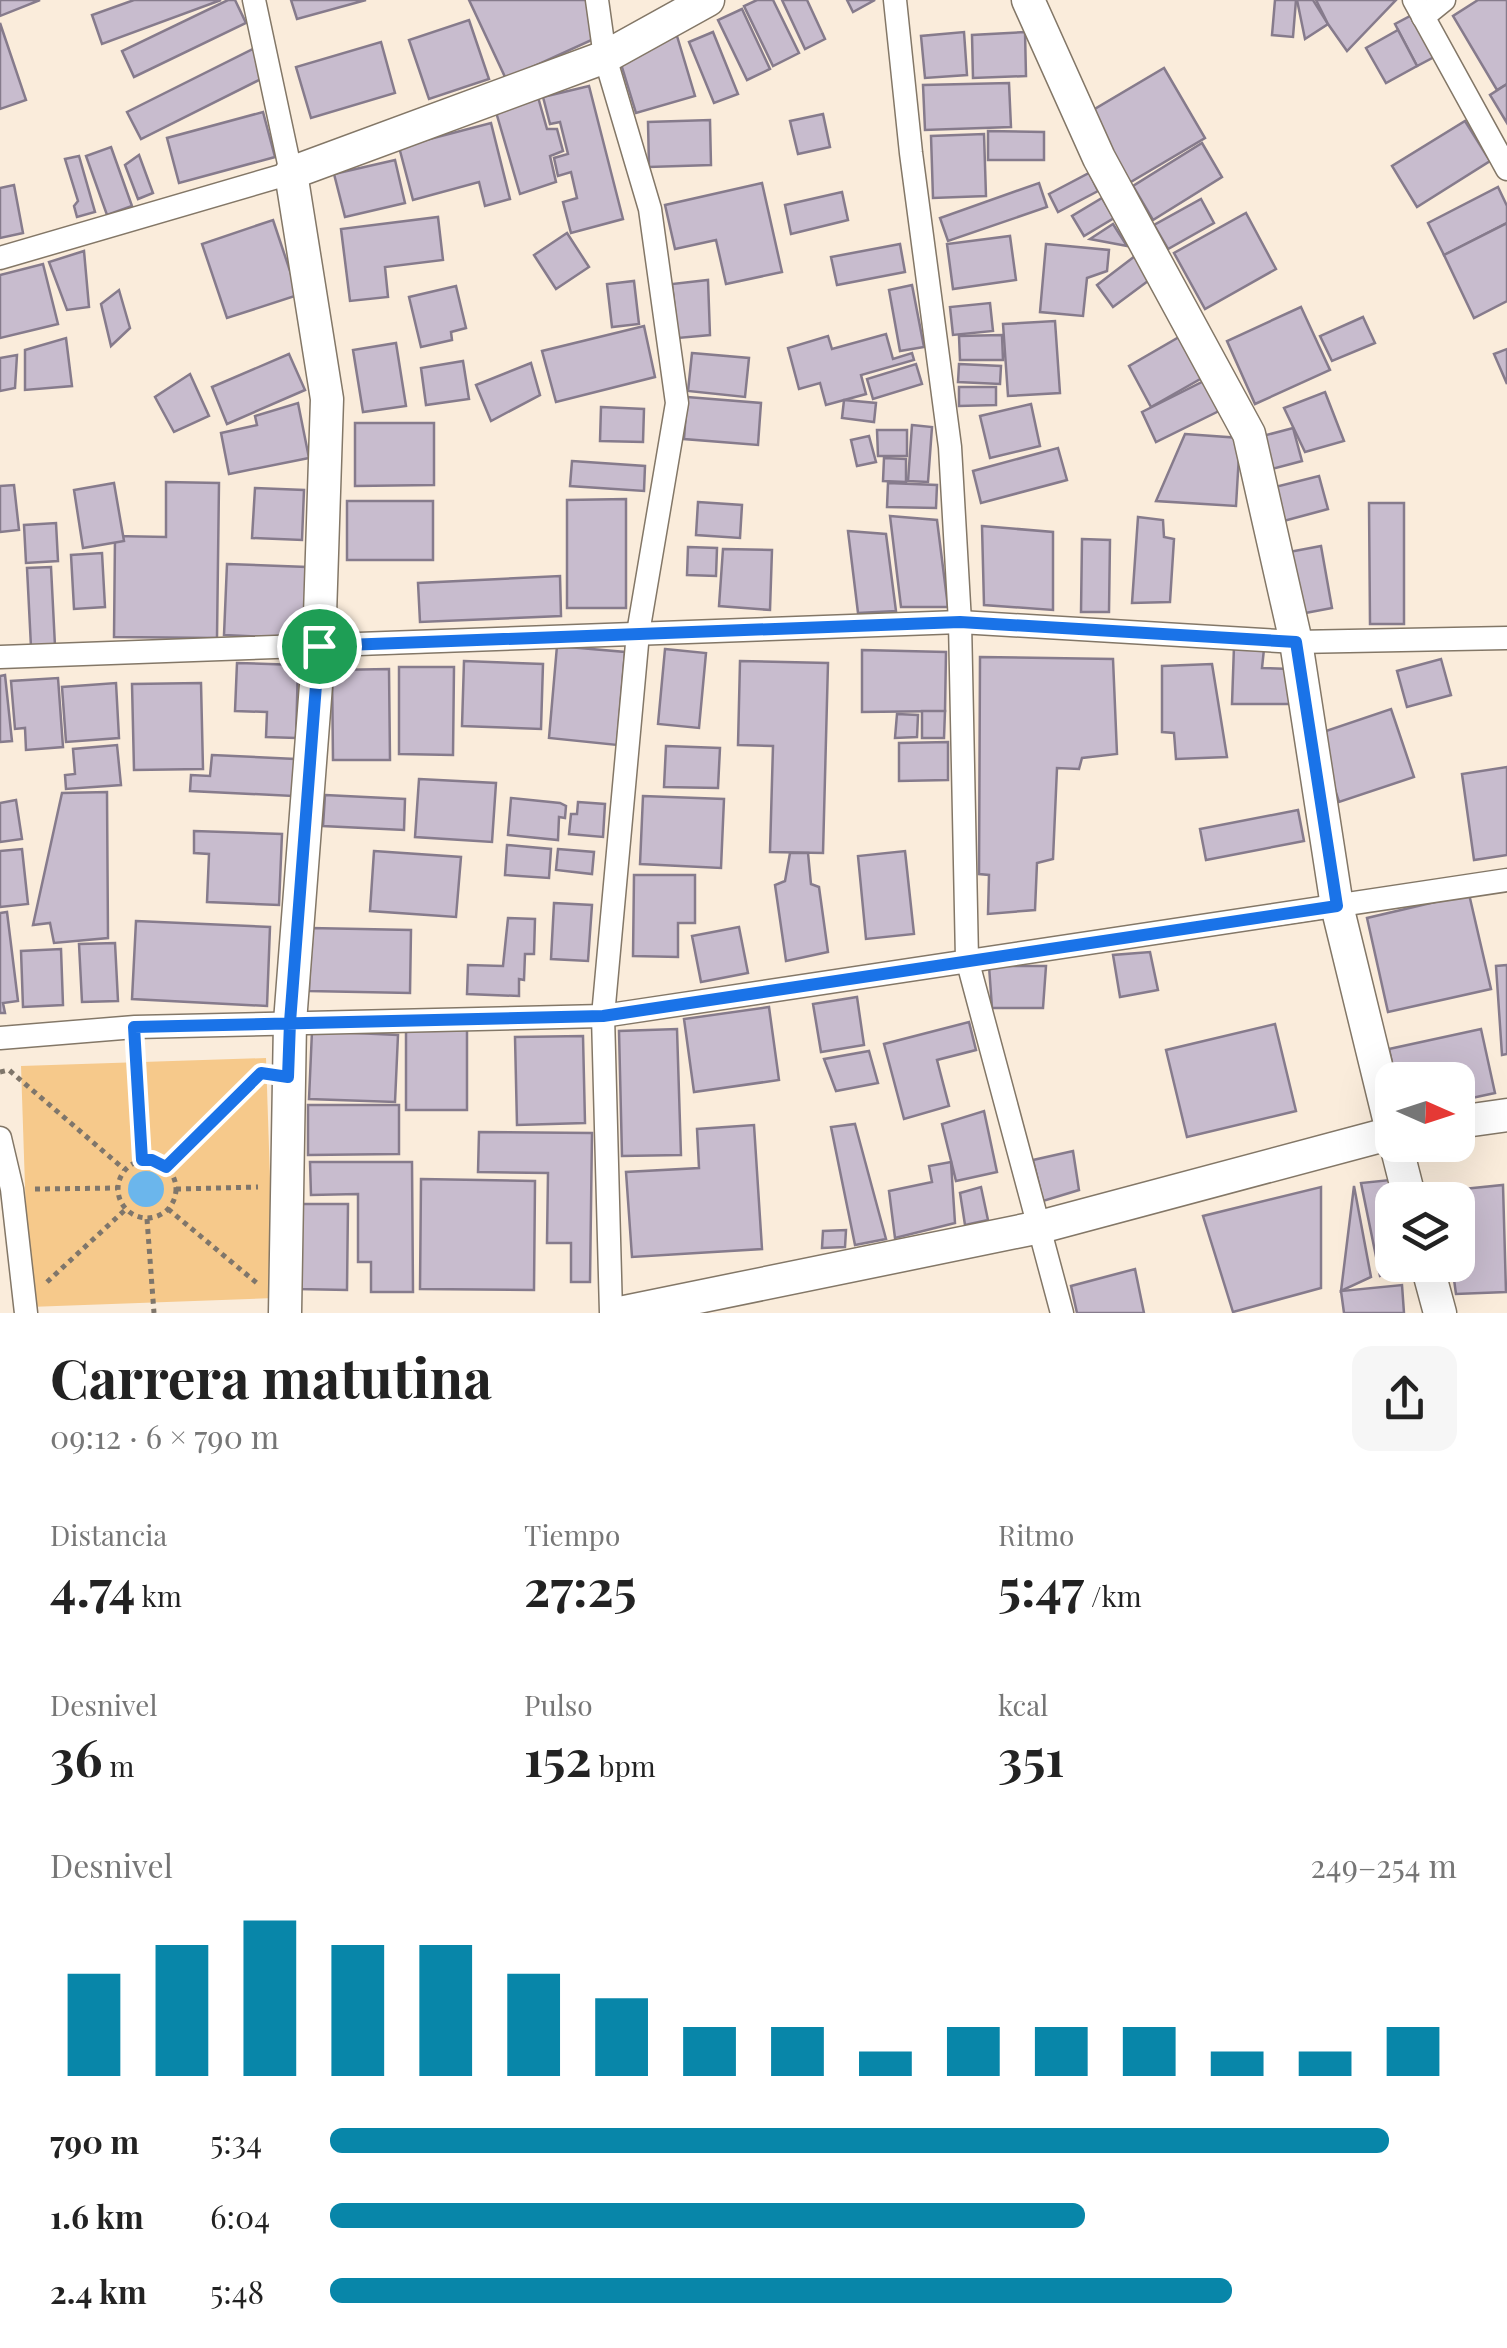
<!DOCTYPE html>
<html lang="es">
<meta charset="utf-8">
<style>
body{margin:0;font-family:"Playfair Display",serif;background:#f6f6f6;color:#222;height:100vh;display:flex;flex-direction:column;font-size:38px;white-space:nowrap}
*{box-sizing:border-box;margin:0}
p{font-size:32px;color:#767676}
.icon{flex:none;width:55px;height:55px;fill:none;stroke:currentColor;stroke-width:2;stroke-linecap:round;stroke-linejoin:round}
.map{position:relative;height:1313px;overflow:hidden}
.side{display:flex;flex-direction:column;background:#fff;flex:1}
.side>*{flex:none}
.needle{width:65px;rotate:93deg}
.buttons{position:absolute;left:1375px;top:1062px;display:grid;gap:20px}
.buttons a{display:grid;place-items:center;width:100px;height:100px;border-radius:20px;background:#fff;box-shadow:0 10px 40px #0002;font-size:50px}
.pin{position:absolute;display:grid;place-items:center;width:85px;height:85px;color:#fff;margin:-42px;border:5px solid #fff;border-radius:50%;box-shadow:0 2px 10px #0007}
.round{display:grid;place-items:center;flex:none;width:105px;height:105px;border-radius:20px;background:#f6f6f6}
.overview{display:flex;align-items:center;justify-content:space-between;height:170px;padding:0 50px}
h1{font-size:55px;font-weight:700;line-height:75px}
.stats{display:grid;grid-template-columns:repeat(3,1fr);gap:15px;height:170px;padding:10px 50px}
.stats div{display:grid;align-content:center}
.stats b{font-size:50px;font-weight:700}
.stats small{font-size:28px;font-weight:400}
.stats p{font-size:28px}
.chart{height:280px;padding:20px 50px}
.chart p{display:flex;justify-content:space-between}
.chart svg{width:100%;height:180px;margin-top:10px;stroke:#0886a9;stroke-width:6}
ul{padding:0 50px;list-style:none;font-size:32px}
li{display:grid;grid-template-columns:160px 120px 1fr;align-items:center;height:75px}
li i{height:25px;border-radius:12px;background:#0886a9}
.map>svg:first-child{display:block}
.green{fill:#f6c98b}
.water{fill:#6bb6ec}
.building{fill:#c8bcce;stroke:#867b8c;stroke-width:2.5}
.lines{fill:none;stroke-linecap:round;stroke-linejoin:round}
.street-casing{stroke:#837767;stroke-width:25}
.secondary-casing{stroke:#837767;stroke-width:35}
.path{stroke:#7f766b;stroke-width:5;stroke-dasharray:5 5;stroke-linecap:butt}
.street{stroke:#fff;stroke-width:22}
.secondary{stroke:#fff;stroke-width:32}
.route-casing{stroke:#fff;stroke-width:20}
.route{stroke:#1a73e8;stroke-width:12}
</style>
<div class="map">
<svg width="1507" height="1313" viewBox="0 0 1507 1313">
<rect width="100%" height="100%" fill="#faecdb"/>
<polygon class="green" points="266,1058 274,1298 29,1307 21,1066"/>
<circle class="water" cx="146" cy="1189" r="18"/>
<g class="building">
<polygon points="0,0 40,0 0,16"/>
<polygon points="134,0 221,0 102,44 92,15"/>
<polygon points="228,0 235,0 246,23 134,77 122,51"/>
<polygon points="291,0 366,0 297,19"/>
<polygon points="469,0 588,0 596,38 506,79"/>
<polygon points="757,0 773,0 799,53 773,66 744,6"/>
<polygon points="782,0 807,0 825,39 805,49"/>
<polygon points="847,0 875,0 853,12"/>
<polygon points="1275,0 1296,0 1293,37 1272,35"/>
<polygon points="1297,0 1313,0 1328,24 1305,39"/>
<polygon points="1316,0 1396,0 1347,51 1328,24"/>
<polygon points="1478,0 1507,0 1507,84 1497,90 1453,16"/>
<polygon points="742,9 770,69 747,80 718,20"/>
<polygon points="1414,14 1436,56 1417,66 1395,24"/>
<polygon points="469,20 489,79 429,99 409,40"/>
<polygon points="0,23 26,100 0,109"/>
<polygon points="1398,30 1417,66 1386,83 1366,48"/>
<polygon points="713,32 738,94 714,103 689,42"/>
<polygon points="964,32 967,75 925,78 921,36"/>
<polygon points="1025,32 1026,76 973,78 972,35"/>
<polygon points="677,36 695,96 636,113 618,54"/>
<polygon points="381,42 395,93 311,118 296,67"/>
<polygon points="253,49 267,76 141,139 127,112"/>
<polygon points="1164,68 1205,138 1129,183 1088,113"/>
<polygon points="1009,83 1011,127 925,130 923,85"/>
<polygon points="1507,84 1507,123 1490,95"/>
<polygon points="589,86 623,219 571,233 563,202 577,198 571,172 558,176 554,158 568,154 560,122 550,124 543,97"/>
<polygon points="538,97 547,129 557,129 563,151 550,156 556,182 520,194 496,112"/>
<polygon points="263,112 275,157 179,183 167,138"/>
<polygon points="823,114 830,147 798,154 790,121"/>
<polygon points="710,120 711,165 649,167 648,122"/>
<polygon points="1465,121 1490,161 1417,207 1392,166"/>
<polygon points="491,123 510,199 485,206 479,182 413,200 399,147"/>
<polygon points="988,131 1044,132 1044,160 988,160"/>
<polygon points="984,134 986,196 933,198 931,136"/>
<polygon points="1202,143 1222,177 1153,220 1133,186"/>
<polygon points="111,147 132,206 107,215 86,156"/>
<polygon points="139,155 153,193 138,199 125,165"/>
<polygon points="79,156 95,212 77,217 74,206 78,201 65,159"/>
<polygon points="395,160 405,203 345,217 334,174"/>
<polygon points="1089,173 1098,191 1058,212 1049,194"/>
<polygon points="762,183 782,272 726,284 716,240 675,249 665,205"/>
<polygon points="1039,183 1047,207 948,241 940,218"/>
<polygon points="14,185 23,233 0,238 0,188"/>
<polygon points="1498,187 1507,206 1507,223 1444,255 1428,223"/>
<polygon points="842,192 848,220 791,234 785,205"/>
<polygon points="1102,198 1114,218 1084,236 1072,216"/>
<polygon points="1201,199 1214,223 1168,249 1154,225"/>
<polygon points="1246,213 1276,269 1205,309 1174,253"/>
<polygon points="438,217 443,260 385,267 388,297 350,301 341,229"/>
<polygon points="273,220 298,295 227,318 202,244"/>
<polygon points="1507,223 1507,301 1474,318 1444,255"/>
<polygon points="1113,224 1127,246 1090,239"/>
<polygon points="567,233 589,267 556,289 534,255"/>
<polygon points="1010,236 1016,280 953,289 947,244"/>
<polygon points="900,244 905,272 837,285 831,257"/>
<polygon points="1046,244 1109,250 1107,271 1087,278 1083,316 1040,312"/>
<polygon points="84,251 89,307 67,310 49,262"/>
<polygon points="1135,256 1152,278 1113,307 1097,285"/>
<polygon points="43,264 58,324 0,338 0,275"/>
<polygon points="708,280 710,335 678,338 672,284"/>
<polygon points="634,281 639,324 612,327 607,284"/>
<polygon points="912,285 924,347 900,351 889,290"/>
<polygon points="456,286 466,328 451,332 452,340 421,347 409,297"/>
<polygon points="119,290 130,328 111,346 101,304"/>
<polygon points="990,303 993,331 953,335 950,307"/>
<polygon points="1301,307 1330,370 1255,404 1227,341"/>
<polygon points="1363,317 1375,343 1332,361 1320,336"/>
<polygon points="1055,321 1060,393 1008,396 1003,324"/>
<polygon points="644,326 655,377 556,402 542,351"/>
<polygon points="1186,333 1209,374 1151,407 1129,366"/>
<polygon points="886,334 893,359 912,353 914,360 861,375 866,394 826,405 820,383 799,389 788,348 828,336 832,349"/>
<polygon points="1002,335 1003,360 960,360 959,336"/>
<polygon points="66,338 72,386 25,390 25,350"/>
<polygon points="396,343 406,406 363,412 353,350"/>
<polygon points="1507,349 1507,384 1494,354"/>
<polygon points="692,353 749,358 745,397 688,391"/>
<polygon points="289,354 305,390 227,424 212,387"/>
<polygon points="17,355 15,388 0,391 0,358"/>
<polygon points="463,361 469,399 426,405 421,368"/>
<polygon points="531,363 540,395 491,421 476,385"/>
<polygon points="916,364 922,384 873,399 867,379"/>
<polygon points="959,364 1001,366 1000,384 958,382"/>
<polygon points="190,374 209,416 174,432 155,397"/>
<polygon points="1208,379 1223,409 1156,442 1142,412"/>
<polygon points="959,387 996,387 996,405 959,406"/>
<polygon points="1325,392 1344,441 1305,452 1284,408"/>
<polygon points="687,397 761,403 758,445 684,439"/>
<polygon points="844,400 876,403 874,422 842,418"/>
<polygon points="298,403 309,458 229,474 221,433 257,425 255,416"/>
<polygon points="1031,404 1040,446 990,458 980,416"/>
<polygon points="601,407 644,409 643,442 600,441"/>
<polygon points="355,423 434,423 434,485 355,486"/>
<polygon points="912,425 932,427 928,482 908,481"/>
<polygon points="1293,428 1302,461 1268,470 1259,437"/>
<polygon points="877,430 907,430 907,456 878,456"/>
<polygon points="1185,434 1240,438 1236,506 1156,501"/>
<polygon points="869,436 876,462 857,466 851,440"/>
<polygon points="1058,448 1067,480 981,503 973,471"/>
<polygon points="884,458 906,459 906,482 883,481"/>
<polygon points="572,461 645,466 644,491 570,486"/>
<polygon points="1319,476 1328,509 1280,522 1271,488"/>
<polygon points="166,482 219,483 217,638 114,637 115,536 166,537"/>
<polygon points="114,483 124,541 83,548 74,490"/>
<polygon points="888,483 937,485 936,508 887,507"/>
<polygon points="14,485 19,530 0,532 0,486"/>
<polygon points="255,488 304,490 302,540 252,538"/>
<polygon points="626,499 626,608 567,608 567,500"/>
<rect x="347" y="501" width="86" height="59"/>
<polygon points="698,502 742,505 740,538 696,535"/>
<polygon points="1369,503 1404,503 1404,624 1370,624"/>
<polygon points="890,516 937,520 948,607 901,607"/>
<polygon points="1138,517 1163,520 1164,537 1174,539 1170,602 1132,603"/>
<polygon points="56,523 58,561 26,563 24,525"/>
<polygon points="982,526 1053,532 1053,610 984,605"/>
<polygon points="848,531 886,534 896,611 858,613"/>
<polygon points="1082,539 1110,540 1109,612 1081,612"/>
<polygon points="1321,546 1332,608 1300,614 1289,552"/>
<polygon points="688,547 717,548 716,576 687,575"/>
<polygon points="723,549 772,550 770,610 719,606"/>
<polygon points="102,553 105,607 74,609 71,555"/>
<polygon points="227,564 307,567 304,639 224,635"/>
<polygon points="51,567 55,646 31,647 27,568"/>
<polygon points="560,576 561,616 420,622 418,583"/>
<polygon points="557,646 625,652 617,745 549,738"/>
<polygon points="1234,646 1264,649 1262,668 1290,669 1291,704 1232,704"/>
<polygon points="665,649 706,653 699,728 658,724"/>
<polygon points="862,650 946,652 945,711 862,712"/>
<polygon points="980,657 1113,659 1117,754 1082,758 1079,769 1057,768 1053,859 1037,863 1035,910 988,914 989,875 979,874"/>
<polygon points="1441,659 1451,695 1407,707 1397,671"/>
<polygon points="464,661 543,664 541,729 462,726"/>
<polygon points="740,661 828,663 823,853 770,852 773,746 738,745"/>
<polygon points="237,663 298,665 296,738 266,737 267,712 235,711"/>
<polygon points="1212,664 1227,757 1176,759 1174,733 1162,732 1162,666"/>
<polygon points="399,667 454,667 453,755 399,754"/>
<polygon points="389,669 390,760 333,760 332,670"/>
<polygon points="5,675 12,741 0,742 0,676"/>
<polygon points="58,678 63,747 26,750 25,728 15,729 11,681"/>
<polygon points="116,683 119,738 66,742 62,687"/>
<polygon points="201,683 203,769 134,770 132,684"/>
<polygon points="1391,709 1414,777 1339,802 1317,734"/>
<polygon points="922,711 945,711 944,738 922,738"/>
<polygon points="897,714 918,715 917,737 895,738"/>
<polygon points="948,742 948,780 899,781 899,743"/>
<polygon points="117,745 121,785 66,789 65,775 75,774 73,749"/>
<polygon points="666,746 720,748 718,788 664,787"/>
<polygon points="212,755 295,759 293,796 190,791 191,775 210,776"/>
<polygon points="1507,767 1507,855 1474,860 1462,774"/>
<polygon points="419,779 496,783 492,842 415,837"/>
<polygon points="107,792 108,938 54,943 50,923 33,925 62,793"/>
<polygon points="325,795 405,799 404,830 323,826"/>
<polygon points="643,796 724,799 721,868 640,864"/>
<polygon points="511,798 560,803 566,806 565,818 559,817 558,840 508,835"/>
<polygon points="16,800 22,839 0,842 0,803"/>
<polygon points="578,802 605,804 603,837 569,834 571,814 577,814"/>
<polygon points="1298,810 1304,841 1206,860 1200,829"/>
<polygon points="194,831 282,834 279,905 207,902 209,854 194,853"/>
<polygon points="507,845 551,849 549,878 505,875"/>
<polygon points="22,849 28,904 0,907 0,851"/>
<polygon points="558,849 594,852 592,874 556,870"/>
<polygon points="374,851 461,857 456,917 370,911"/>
<polygon points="905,851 914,934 866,939 858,856"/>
<polygon points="790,853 808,853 811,884 819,887 828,952 786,961 775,885 785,881"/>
<polygon points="634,875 695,875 695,923 678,923 678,957 633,956"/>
<polygon points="1469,894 1491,989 1388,1012 1367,918"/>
<polygon points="554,903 592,905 588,961 551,959"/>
<polygon points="7,912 18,1001 3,1003 5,1013 0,1013 0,913"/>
<polygon points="508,918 535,919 534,954 525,954 524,980 519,979 519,996 467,994 468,965 503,966"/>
<polygon points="136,921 270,927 267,1006 132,999"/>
<polygon points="739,927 748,973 701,982 692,936"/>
<polygon points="310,928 411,930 410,993 309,991"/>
<polygon points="115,943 118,1001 82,1002 79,944"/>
<polygon points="61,949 63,1005 23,1007 21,951"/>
<polygon points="1150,952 1158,990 1120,997 1113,955"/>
<polygon points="1507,965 1507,1054 1502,1055 1496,966"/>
<polygon points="989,966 1046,966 1043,1008 992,1008"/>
<polygon points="857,997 864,1045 821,1052 813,1004"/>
<polygon points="769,1007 779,1080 694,1092 684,1019"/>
<polygon points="969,1022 976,1050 937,1060 949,1106 904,1119 884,1044"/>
<polygon points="1275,1024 1296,1111 1187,1137 1166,1050"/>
<rect x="406" y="1029" width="61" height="81"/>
<polygon points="677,1029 681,1155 622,1156 619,1031"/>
<polygon points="1481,1029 1495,1093 1458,1101 1458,1080 1396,1080 1389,1049"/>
<polygon points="312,1031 398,1035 395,1102 309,1099"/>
<polygon points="583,1036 585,1123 517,1125 515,1037"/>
<polygon points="869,1051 878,1083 836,1091 824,1059"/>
<polygon points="308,1105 399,1105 399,1154 308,1155"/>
<polygon points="984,1111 997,1172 956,1181 942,1124"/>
<polygon points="855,1124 886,1239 855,1245 831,1127"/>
<polygon points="754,1125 762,1249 632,1257 626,1172 699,1168 697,1129"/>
<polygon points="479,1132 592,1133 590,1282 571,1282 571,1243 547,1243 548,1173 478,1172"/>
<polygon points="1073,1151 1079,1190 1043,1201 1033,1160"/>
<polygon points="310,1162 412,1162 413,1292 371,1292 371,1262 358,1262 358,1194 311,1195"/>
<polygon points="951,1162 955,1223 895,1238 889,1191 932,1182 929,1166"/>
<polygon points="421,1179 535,1181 534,1290 420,1289"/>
<polygon points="1390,1180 1395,1200 1392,1265 1409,1265 1410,1268 1380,1276 1361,1183"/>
<polygon points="1503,1185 1506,1292 1456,1294 1452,1265 1458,1265 1458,1200 1444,1200 1443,1191"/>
<polygon points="1354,1186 1371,1277 1341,1291"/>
<polygon points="981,1187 988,1220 965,1225 960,1193"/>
<polygon points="1321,1187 1321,1288 1233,1312 1203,1216"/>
<polygon points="300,1204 348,1204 347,1290 298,1289"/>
<polygon points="846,1230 845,1247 822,1248 823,1231"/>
<polygon points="1135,1269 1144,1313 1077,1313 1071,1286"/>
<polygon points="1402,1285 1404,1313 1344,1313 1341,1291"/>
</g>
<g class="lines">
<g class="street-casing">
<g id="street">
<polyline points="597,0 605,57 650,209 677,403 638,633 603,1016 611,1313"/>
<polyline points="895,0 911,153 950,447 960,622 967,959 1062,1313"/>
<polyline points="1414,0 1507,169"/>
<polyline points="1423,17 1444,0"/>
<polyline points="0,258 291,173 254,0"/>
<polyline points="0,657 960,622 1296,642 1507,638"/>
<polyline points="0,1038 135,1027 603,1016 1507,880"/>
<polyline points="0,1138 12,1189 26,1313"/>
</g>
</g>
<g class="secondary-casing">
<g id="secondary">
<polyline points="1028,0 1099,158 1249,434 1296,642 1337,906 1392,1131"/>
<polyline points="1458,1122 1507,1115"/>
<polyline points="1396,1145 1410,1200"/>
<polyline points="1427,1265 1440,1313"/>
<polyline points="285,1313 290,1022 319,646 327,399 291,173 605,57 708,0"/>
<polyline points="620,1313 1040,1227 1392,1133"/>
</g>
</g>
<g class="path">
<polyline points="136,1048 142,1160"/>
<polyline points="0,1072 9,1070 124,1169"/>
<circle cx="147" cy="1189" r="29"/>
<polyline points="166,1167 260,1074"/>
<polyline points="35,1189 117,1188"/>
<polyline points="176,1189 258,1187"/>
<polyline points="168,1209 258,1284"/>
<polyline points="147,1219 154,1313"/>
<polyline points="47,1282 126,1209"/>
</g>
<use href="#street" class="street"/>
<use href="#secondary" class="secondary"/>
</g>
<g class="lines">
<g class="route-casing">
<polyline id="route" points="319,646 290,1022 288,1077 261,1073 166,1167 152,1160 142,1160 134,1027 603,1016 1337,906 1296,642 960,622 319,646"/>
</g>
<use href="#route" class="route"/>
</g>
</svg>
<div class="buttons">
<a><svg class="needle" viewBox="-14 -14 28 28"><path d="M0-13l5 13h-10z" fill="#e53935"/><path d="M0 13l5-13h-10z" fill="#767676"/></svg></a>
<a><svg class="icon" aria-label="layers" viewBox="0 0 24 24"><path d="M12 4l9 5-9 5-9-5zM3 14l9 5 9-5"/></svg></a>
</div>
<div class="pin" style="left:319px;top:646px;background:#1e9e55"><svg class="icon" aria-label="arrive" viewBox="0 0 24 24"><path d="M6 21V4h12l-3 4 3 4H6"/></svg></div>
</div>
<section class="side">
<div class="overview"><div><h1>Carrera matutina</h1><p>09:12 · 6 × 790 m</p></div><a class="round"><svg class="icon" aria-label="share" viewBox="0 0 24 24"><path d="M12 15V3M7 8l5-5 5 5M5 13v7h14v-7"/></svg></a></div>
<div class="stats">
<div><p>Distancia</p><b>4.74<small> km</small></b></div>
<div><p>Tiempo</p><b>27:25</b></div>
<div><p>Ritmo</p><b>5:47<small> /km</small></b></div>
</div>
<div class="stats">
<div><p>Desnivel</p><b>36<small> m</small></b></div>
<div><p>Pulso</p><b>152<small> bpm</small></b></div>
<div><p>kcal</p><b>351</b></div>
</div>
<div class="chart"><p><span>Desnivel</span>249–254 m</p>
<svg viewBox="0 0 160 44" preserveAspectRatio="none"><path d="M5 44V19M15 44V12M25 44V6M35 44V12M45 44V12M55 44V19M65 44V25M75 44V32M85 44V32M95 44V38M105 44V32M115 44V32M125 44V32M135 44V38M145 44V38M155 44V32"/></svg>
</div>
<ul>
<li><b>790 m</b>5:34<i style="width:94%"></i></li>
<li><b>1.6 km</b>6:04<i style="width:67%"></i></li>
<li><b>2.4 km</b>5:48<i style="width:80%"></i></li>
</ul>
</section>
